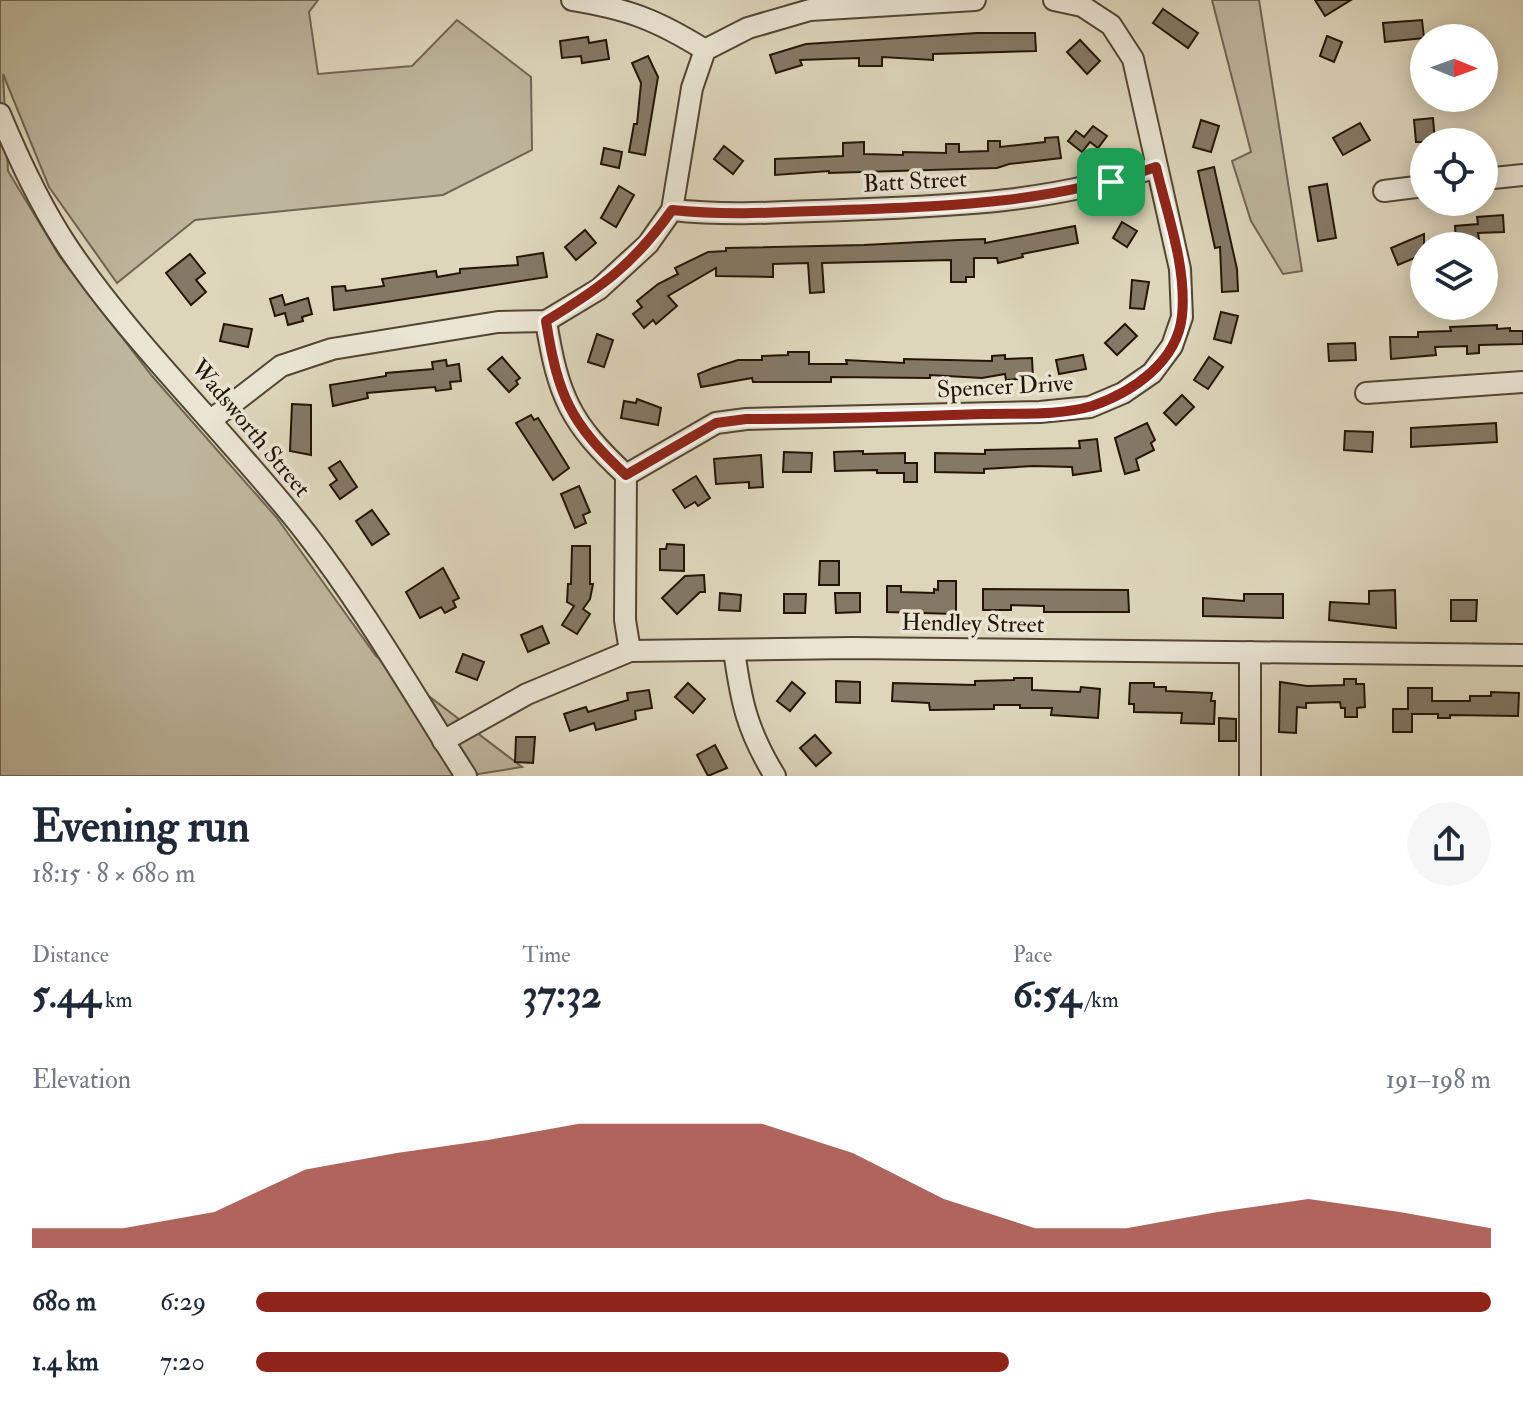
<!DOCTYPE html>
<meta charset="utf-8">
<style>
body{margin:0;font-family:"IM FELL Double Pica",serif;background:#f6f6f7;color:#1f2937;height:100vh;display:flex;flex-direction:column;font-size:30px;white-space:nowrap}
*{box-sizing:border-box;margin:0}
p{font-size:26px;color:#747a83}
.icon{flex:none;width:44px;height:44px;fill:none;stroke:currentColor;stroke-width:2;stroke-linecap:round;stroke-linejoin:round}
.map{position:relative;height:776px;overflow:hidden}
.details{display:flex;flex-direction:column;background:#fff;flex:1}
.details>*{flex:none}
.needle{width:52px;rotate:91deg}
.controls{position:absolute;left:1410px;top:24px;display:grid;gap:16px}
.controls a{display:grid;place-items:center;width:88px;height:88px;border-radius:50%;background:#fff;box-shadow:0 4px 20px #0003;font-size:40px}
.pin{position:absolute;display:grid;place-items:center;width:68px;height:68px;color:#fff;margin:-34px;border-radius:16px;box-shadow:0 4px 12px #0006}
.round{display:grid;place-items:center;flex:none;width:84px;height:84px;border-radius:42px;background:#f6f6f7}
.overview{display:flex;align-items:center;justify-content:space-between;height:136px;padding:0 32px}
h1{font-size:44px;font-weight:800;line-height:60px}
.figures{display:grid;grid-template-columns:repeat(3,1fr);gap:12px;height:136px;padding:8px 32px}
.figures div{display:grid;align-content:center}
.figures b{font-size:40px;font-weight:800}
.figures small{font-size:22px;font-weight:400}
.figures p{font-size:22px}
.chart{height:224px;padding:16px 32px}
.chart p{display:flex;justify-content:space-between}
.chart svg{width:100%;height:144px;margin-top:8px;fill:#8f2418;opacity:.7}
ul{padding:0 32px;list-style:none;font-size:26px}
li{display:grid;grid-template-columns:128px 96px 1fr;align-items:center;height:60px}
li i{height:20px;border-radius:10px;background:#8f2418}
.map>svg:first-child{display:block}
.green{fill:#bdb59c;stroke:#706552;stroke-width:2}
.building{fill:#847965;stroke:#231507;stroke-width:2}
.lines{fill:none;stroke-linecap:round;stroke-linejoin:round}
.minor-casing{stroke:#524534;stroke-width:24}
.minor{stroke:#e9e4d3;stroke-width:20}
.route-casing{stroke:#fff;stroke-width:16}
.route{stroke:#8f2418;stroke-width:10}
.labels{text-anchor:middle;stroke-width:7;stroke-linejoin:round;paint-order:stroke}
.street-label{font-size:24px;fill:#231507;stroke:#e9e4d3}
</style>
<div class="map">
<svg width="1523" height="776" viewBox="0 0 1523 776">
<rect width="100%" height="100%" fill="#ddd6bb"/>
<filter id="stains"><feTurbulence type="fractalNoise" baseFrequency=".0025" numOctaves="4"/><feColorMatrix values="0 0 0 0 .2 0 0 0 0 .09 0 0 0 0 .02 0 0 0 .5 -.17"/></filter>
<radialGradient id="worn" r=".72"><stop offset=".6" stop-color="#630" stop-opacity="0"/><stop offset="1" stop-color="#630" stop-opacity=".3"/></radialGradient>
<g class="green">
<polygon points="0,0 318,0 309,12 318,74 412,66 457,20 531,77 532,150 443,195 195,220 117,283 49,187 3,74 8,171 60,257 152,376 277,518 376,656 522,767 466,776 0,776"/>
<polygon points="1212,0 1259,0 1302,271 1283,274 1251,221 1232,161 1251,152"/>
</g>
<g class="building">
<polygon points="1315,0 1351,0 1325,16"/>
<polygon points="1163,9 1198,33 1188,48 1153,23"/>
<polygon points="1422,20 1424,38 1385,42 1383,23"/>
<polygon points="977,33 1035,33 1036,51 933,54 933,60 882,57 882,66 859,66 859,58 800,60 802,65 776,73 770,55 806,44"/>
<polygon points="1327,36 1342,42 1334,62 1320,56"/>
<polygon points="588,37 589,43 606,40 609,59 582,63 581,56 562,58 560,41"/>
<polygon points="1080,40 1100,61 1087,74 1067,52"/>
<polygon points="648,56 658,77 645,155 629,152 634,124 637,124 641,83 632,63"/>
<polygon points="1433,118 1435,142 1416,142 1414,120"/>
<polygon points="1201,120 1219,126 1211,152 1193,147"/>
<polygon points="1360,123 1370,140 1343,155 1333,138"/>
<polygon points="1093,126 1107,136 1098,148 1090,142 1082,152 1068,141 1076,131 1084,137"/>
<polygon points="1058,137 1061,158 1009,164 997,168 829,173 829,171 775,175 775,159 843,156 843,143 864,142 864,154 903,155 903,152 946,153 946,144 959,144 959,152 988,151 988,141 1000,141 1000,147 1045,142 1045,138"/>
<polygon points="724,146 743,161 733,174 714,159"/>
<polygon points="604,148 622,152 619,168 601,164"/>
<polygon points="1214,167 1237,269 1238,291 1222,292 1220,247 1215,248 1198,171"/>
<polygon points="1327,184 1336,238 1318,241 1309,187"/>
<polygon points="619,186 634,195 616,227 601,218"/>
<polygon points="1503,215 1504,232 1478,233 1479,239 1456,241 1455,226 1478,224 1477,217"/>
<polygon points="1122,222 1137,231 1127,247 1113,238"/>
<polygon points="1075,226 1078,243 1022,254 1023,257 998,263 997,258 974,258 974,277 966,277 966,282 951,282 951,260 822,263 824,292 810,293 808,263 773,264 773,277 716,276 716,268 668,296 677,306 656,324 653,320 644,328 633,314 642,307 637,301 658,284 678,274 675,268 708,252 726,251 726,248 864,245 958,240 985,239 985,243"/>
<polygon points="585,230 596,243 576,260 565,247"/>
<polygon points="1424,234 1424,254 1398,265 1391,248"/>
<polygon points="543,253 547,277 334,310 332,287 345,286 346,291 384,286 382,279 436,271 437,277 460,273 460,269 518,265 517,257"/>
<polygon points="190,254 205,273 196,280 206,292 191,305 166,273"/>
<polygon points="1132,280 1149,282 1144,309 1130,308"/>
<polygon points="282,295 285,305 308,298 312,314 302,317 303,321 288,325 285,313 275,316 270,299"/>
<polygon points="1221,312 1238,316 1231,343 1214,339"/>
<polygon points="224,324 252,329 248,347 220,341"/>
<polygon points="1125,324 1137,336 1117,355 1105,343"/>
<polygon points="1497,325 1497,329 1510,328 1510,331 1523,331 1523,344 1479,345 1479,353 1467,354 1467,346 1435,347 1436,355 1391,359 1390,337 1418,337 1418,332 1451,331 1450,327"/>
<polygon points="597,334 613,340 604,367 588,362"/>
<polygon points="1355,343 1356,360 1329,361 1328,344"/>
<polygon points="788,352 809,352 809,364 847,364 846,360 904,363 904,359 992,361 992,356 1005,355 1005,359 1032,358 1033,378 1006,380 1005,374 982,378 930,375 930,378 831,377 831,382 753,382 752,378 701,387 698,374 713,368 738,360 762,360 762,356 788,355"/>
<polygon points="1083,355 1086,369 1059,374 1056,360"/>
<polygon points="502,357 520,378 516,381 518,384 509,392 488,369"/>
<polygon points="1209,357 1223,367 1208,389 1194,380"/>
<polygon points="446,360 447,366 459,364 461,381 450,382 451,389 436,391 435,387 367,393 368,398 333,406 330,385 386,376 386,373 433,369 432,362"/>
<polygon points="1182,395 1194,407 1176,425 1164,413"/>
<polygon points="637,399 661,408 658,425 621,418 624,401 636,403"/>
<polygon points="292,404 311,405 311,455 290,451"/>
<polygon points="531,415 534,420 538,418 569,468 553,480 516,423"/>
<polygon points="1147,423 1155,440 1151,443 1154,450 1136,459 1139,470 1125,474 1115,438"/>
<polygon points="1496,423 1497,442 1411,447 1411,428"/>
<polygon points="1345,431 1373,432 1372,452 1344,450"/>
<polygon points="1097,439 1101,471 1073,475 1072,467 1033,466 984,469 984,473 935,472 935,453 985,454 985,450 1080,448 1079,441"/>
<polygon points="863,451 863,454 905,453 905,463 917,463 917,482 904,482 904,473 877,473 877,470 835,471 834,452"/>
<polygon points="784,452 812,453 811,472 783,472"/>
<polygon points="761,455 763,487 749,488 749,482 716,484 714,459"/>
<polygon points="340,461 357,487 340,499 330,485 337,480 329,468"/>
<polygon points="696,476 710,498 698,506 695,502 685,508 673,490"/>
<polygon points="579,486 590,512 583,515 586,523 575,528 561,494"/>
<polygon points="372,510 389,534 372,545 356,521"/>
<polygon points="667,544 684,545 684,571 660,570 660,549 666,549"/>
<polygon points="572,546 590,546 590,584 593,584 590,599 583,609 590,614 577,634 562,625 574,606 567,602 568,584 571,584"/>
<polygon points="820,561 839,561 839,585 819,585"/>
<polygon points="443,568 459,598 453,601 456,607 445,613 441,607 420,618 406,592"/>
<polygon points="704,575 705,592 700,592 677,614 662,598 685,576"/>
<polygon points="938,581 956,581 956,614 887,612 887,586 901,586 901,592 934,593 934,589 938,590"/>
<polygon points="983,589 1128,590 1129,612 1044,612 1044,606 1011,605 1011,610 983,610"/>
<polygon points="1395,590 1396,628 1329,620 1330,602 1369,604 1369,591"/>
<polygon points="720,593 741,595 740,611 719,610"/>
<polygon points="835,593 860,593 860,612 836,613"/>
<polygon points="784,594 806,594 805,613 784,613"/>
<polygon points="1244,594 1283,594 1283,618 1203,616 1203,598 1244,601"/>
<polygon points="1451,600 1477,600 1476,621 1451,621"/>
<polygon points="542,626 549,643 528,652 521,635"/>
<polygon points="463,654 484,662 477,680 456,672"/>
<polygon points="1014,678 1032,678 1032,690 1080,692 1081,687 1100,689 1098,718 1051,715 1052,708 1020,708 1020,705 994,705 994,709 930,710 929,703 892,701 893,683 975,685 975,681 1014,680"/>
<polygon points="1344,679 1356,679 1356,684 1364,684 1365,707 1357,708 1357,717 1345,717 1345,708 1341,708 1340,702 1306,703 1306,708 1297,707 1296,733 1279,732 1280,682 1307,686 1344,685"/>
<polygon points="836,681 860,682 860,703 836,702"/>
<polygon points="792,682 805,693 790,711 777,701"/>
<polygon points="688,683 705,699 693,713 675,697"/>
<polygon points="1130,683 1154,683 1154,687 1166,687 1166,691 1212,693 1211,701 1215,701 1214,724 1181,723 1182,713 1134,712 1134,704 1129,704"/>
<polygon points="1408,688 1432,688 1432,701 1470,701 1470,696 1491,696 1491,692 1519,693 1518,716 1450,715 1450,718 1438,718 1438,714 1412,714 1412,732 1393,732 1393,709 1408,709"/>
<polygon points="649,690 652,708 635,711 636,719 596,730 594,723 570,731 564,714 586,707 588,712 628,700 627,693"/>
<polygon points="1219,718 1236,719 1236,741 1219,741"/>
<polygon points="815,735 831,753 816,766 800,748"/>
<polygon points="516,737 535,737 533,763 515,762"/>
<polygon points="715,745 727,768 708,776 697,755"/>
</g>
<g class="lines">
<g class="minor-casing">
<g id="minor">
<path d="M572 0C628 9 657 20 705 50"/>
<path d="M0 114C19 160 41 207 69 249 136 348 231 437 306 533 365 609 414 695 466 776"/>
<polyline points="1484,179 1523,175"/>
<polyline points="1384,191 1424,186"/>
<path d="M672 210C729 216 786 212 843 210 952 206 1052 203 1156 167"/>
<path d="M546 321C558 396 570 423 626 475L625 620 630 651"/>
<polyline points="1366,393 1523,382"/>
<polyline points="211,420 281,366 332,349 498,322 546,321 599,289 648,244 672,210 692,88 705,50 748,28 810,10 975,0"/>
<polyline points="626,475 716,423 746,419 1040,412 1090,407 1123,393 1152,373 1172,346 1182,317 1180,269 1133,59 1111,25 1082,6 1054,0"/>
<path d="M734 650C741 702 747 730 775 776"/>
<polyline points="443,741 527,694 630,651 852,648 1523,655"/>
<polyline points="1250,776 1250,652"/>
</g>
</g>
<use href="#minor" class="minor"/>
</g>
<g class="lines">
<g class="route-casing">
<path id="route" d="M1156 167C1167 214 1187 267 1182 316 1177 362 1133 392 1092 406 1059 416 1018 413 983 414 904 417 826 419 746 419L716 423 626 475C570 423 558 396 546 321 602 287 634 264 672 210 729 216 786 212 843 210 953 206 1050 203 1156 167Z"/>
</g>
<use href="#route" class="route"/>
</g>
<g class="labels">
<g class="street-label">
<text transform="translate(915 181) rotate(-3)" y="8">Batt Street</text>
<text transform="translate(1005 386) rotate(-3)" y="8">Spencer Drive</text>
<text transform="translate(251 428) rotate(50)" y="8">Wadsworth Street</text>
<text transform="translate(973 623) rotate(1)" y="8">Hendley Street</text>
</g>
</g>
<rect width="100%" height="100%" filter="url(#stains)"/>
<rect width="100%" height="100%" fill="url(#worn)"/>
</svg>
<div class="controls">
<a><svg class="needle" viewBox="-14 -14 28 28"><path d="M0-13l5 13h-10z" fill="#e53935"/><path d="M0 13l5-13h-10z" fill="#747a83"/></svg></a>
<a><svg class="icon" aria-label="locate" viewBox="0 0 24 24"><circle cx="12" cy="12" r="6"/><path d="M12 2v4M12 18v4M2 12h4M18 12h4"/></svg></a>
<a><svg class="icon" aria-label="layers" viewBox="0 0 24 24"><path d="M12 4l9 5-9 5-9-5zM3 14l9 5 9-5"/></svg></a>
</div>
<div class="pin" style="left:1111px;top:182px;background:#1e9e55"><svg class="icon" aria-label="arrive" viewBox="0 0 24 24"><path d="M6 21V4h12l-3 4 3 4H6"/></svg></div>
</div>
<section class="details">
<div class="overview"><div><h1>Evening run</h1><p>18:15 · 8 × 680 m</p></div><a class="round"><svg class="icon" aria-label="share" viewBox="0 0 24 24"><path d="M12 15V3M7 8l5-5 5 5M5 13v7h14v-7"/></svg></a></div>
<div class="figures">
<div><p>Distance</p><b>5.44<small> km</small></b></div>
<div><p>Time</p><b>37:32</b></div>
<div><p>Pace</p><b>6:54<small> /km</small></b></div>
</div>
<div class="chart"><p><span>Elevation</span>191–198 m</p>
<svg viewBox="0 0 160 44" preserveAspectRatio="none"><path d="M0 44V38L10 38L20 33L30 20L40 15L50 11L60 6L70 6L80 6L90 15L100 29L110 38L120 38L130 33L140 29L150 33L160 38V44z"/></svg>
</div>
<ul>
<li><b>680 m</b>6:29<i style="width:100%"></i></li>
<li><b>1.4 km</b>7:20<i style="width:61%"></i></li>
</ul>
</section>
